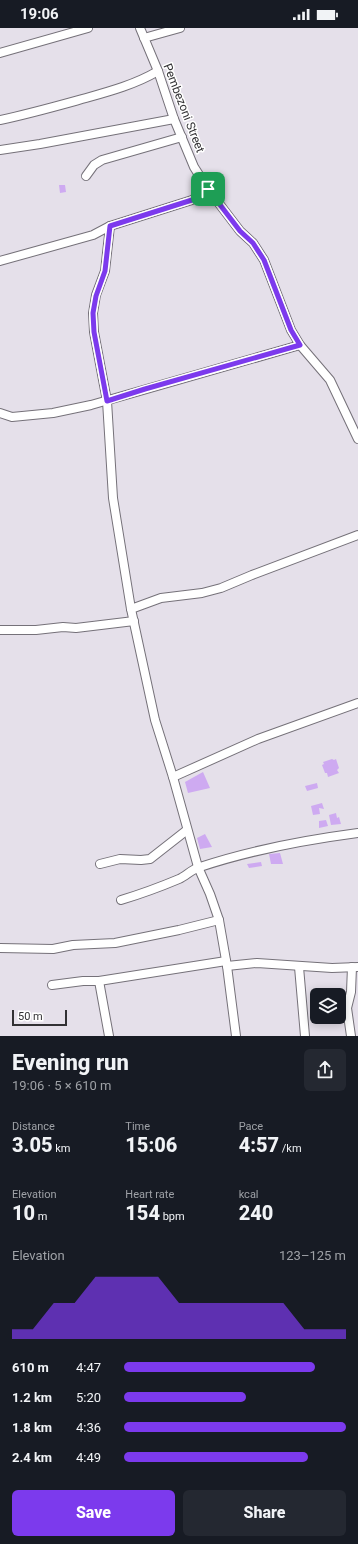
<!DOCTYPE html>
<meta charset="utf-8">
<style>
body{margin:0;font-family:Roboto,sans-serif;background:#242831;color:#f1f3f6;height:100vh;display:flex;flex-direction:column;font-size:15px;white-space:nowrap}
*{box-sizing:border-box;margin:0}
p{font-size:13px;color:#9ea1a6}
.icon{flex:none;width:22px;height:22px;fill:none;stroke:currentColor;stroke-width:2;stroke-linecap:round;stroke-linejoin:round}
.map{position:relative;height:1008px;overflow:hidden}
.side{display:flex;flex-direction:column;background:#171b24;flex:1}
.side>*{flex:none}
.buttons{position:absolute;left:310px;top:960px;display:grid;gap:8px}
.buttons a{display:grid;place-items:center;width:36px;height:36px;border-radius:6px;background:#171b24;box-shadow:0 2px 10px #0003;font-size:20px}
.scale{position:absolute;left:12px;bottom:10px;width:55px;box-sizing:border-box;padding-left:4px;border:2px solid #323134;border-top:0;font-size:11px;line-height:14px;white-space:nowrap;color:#323134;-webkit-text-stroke:3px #fff;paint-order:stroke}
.pin{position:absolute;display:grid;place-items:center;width:34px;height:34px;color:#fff;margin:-17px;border-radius:8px;box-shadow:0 2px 6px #0006}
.round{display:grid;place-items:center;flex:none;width:42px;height:42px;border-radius:6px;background:#242831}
.overview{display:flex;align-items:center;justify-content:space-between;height:68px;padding:0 12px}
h1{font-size:22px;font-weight:800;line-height:30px}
.stats{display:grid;grid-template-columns:repeat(3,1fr);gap:6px;height:68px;padding:4px 12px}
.stats div{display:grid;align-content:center}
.stats b{font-size:20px;font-weight:800}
.stats small{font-size:11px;font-weight:400}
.stats p{font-size:11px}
.chart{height:112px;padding:8px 12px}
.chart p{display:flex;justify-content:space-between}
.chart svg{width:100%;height:72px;margin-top:4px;fill:#7c3aed;opacity:.7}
.button{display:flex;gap:8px;margin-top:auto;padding:8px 12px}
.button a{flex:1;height:46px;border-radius:6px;background:#7c3aed;color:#fff;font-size:16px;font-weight:800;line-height:46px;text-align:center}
.button a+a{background:#242831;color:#f1f3f6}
ul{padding:0 12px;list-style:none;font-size:13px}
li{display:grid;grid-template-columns:64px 48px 1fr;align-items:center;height:30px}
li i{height:10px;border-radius:5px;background:#7c3aed}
.status{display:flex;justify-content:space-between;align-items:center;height:28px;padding:0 20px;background:#171b24;direction:ltr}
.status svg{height:11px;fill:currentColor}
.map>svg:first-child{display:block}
.building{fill:#ceaaf1}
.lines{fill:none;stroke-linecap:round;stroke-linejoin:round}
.minor-casing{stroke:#757179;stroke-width:10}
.minor{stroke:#fff;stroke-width:8}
.route-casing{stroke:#fff;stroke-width:8}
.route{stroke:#7c3aed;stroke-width:5}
.labels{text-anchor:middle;stroke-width:3;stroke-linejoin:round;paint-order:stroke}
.street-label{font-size:12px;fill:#323134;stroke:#fff}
</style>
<div class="status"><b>19:06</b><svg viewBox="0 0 49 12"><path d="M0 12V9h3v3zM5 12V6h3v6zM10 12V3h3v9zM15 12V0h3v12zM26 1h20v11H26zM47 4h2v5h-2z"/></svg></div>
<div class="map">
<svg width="358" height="1008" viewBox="0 0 358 1008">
<rect width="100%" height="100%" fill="#e5e0ea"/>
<g class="building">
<polygon points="59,157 65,157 66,164 60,165"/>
<polygon points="332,731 334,732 336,731 339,740 337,742 339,745 328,749 327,745 325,745 322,737 324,736 323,734"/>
<polygon points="203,744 210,760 188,765 185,754"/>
<polygon points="317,755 318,760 307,763 305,758"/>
<polygon points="322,775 324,781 319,780 320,786 313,787 311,778"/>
<polygon points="336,785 337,790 339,789 341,796 331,797 329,787"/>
<polygon points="326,792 328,798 319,800 319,793"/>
<polygon points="205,806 212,819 200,821 197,810"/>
<polygon points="280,825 283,836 271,836 269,826"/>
<polygon points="261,834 262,838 249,840 247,836"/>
</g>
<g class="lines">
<g class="minor-casing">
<g id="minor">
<polyline points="140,0 158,43 174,91 194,139 208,161 240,203 253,215 264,232 291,302 300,317 330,352 358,411"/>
<polyline points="144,10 180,0"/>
<polyline points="0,25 88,0"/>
<path d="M0 92C29 86 57 78 86 70 111 63 136 56 158 43"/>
<polyline points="0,122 40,116 174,91"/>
<polyline points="86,148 94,137 102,132 182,109"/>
<polyline points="110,198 105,243 96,267 93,285 94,304 107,373 113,470 131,581 155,692 173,749 198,839 210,866 219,892 227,938 236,1008"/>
<polyline points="0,233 93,207 110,198 192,172 208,161"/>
<polyline points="0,385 12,389 53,385 91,377 300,317"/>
<polyline points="131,581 161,570 202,565 221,560 252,547 358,507"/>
<polyline points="0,602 36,602 63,599 76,600 134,593"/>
<polyline points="173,749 258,711 358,675"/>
<polyline points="100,836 120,831 141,832 150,831 187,802"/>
<path d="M121 872C141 866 160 859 179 851 186 848 192 841 200 839 251 822 305 812 358 805"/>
<polyline points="0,920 53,921 73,917 115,915 179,902 219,892"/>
<polyline points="227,938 257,935 332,940 358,939"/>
<polyline points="299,939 305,1008"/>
<polyline points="99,953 109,1008"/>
<polyline points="52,957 83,953 99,953 226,933"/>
<polyline points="351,1008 347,980 351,964 352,939"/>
</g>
</g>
<use href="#minor" class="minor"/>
</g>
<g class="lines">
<g class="route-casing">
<polygon id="route" points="208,161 240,203 253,215 264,232 291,302 300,317 145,361 107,373 94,304 93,285 96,268 105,243 110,198 192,172"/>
</g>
<use href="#route" class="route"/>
</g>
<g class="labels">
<g class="street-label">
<text transform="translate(184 80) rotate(69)" y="4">Pembezoni Street</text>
</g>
</g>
</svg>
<div class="buttons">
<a><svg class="icon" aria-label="layers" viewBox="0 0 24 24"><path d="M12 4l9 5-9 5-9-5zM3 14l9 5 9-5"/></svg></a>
</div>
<div class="scale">50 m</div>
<div class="pin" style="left:208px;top:161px;background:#1e9e55"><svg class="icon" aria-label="arrive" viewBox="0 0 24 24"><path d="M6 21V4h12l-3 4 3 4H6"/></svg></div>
</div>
<section class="side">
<div class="overview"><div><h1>Evening run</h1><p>19:06 · 5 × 610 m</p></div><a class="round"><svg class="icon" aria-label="share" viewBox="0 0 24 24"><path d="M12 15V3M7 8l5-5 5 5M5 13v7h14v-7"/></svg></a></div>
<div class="stats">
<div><p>Distance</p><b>3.05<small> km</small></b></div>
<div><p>Time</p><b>15:06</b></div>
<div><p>Pace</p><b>4:57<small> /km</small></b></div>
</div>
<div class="stats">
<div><p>Elevation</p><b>10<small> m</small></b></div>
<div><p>Heart rate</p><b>154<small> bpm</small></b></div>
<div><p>kcal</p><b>240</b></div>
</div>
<div class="chart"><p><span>Elevation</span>123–125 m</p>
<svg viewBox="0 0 160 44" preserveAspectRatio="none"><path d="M0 44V38L10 38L20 22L30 22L40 6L50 6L60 6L70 6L80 22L90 22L100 22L110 22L120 22L130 22L140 38L150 38L160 38V44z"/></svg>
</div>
<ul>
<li><b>610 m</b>4:47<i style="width:86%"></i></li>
<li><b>1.2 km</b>5:20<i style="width:55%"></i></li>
<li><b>1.8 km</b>4:36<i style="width:100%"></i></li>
<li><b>2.4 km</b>4:49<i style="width:83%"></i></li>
</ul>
<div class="button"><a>Save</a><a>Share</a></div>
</section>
